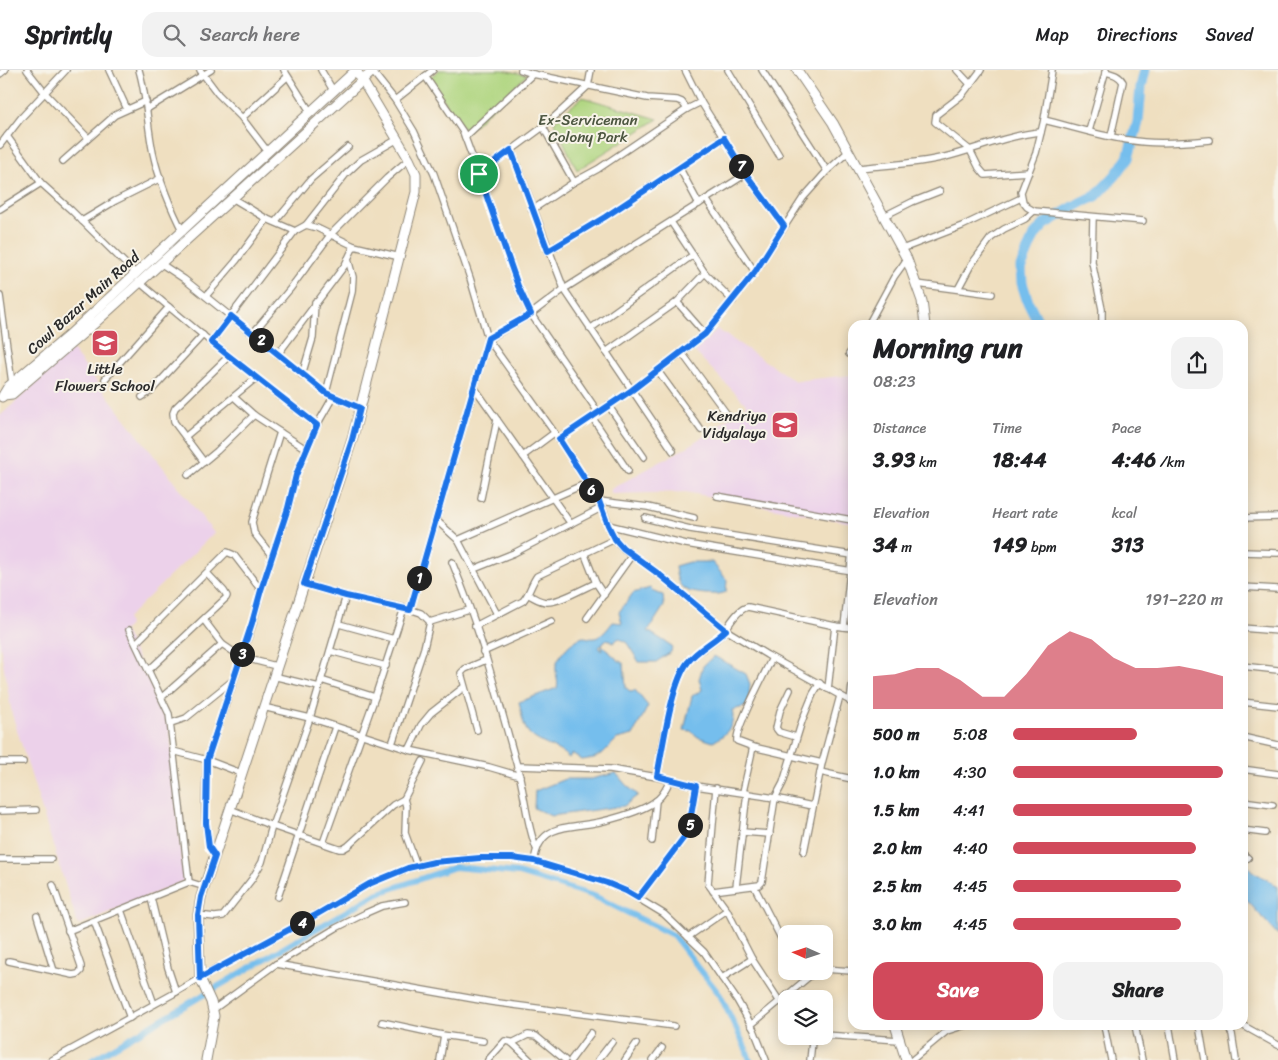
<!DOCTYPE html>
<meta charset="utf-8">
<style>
body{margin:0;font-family:Sriracha,sans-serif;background:#f2f2f2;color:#202124;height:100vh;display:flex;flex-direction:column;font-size:19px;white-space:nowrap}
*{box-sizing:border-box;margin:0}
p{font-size:16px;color:#757577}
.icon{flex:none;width:28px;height:28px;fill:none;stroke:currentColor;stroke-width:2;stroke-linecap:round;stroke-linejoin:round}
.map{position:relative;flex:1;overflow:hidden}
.panel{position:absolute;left:848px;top:250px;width:400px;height:710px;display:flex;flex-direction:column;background:#fff;border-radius:15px;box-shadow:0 2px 12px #0003}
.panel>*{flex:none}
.needle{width:32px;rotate:273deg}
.fabs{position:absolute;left:778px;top:855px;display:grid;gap:10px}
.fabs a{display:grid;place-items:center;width:55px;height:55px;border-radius:10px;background:#fff;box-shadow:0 2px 12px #0003;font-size:25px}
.pin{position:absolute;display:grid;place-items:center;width:42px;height:42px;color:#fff;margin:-21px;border:2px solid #fff;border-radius:50%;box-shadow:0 1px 5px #0007}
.km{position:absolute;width:25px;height:25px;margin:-12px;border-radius:50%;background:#222;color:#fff;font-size:14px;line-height:25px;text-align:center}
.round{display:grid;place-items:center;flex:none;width:52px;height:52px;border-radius:15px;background:#f2f2f2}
.overview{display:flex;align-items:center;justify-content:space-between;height:85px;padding:0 25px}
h1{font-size:28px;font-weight:700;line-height:38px}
.metrics{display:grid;grid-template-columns:repeat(3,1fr);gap:8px;height:85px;padding:5px 25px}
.metrics div{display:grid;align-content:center}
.metrics b{font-size:21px;font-weight:700}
.metrics small{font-size:14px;font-weight:400}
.metrics p{font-size:14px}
.chart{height:140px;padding:10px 25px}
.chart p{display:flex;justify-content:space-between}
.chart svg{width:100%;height:90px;margin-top:5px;fill:#d1495b;opacity:.7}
.primary-button{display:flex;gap:10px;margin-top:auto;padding:10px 25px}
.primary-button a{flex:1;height:58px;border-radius:15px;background:#d1495b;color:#fff;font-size:20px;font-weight:700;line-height:58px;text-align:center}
.primary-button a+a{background:#f2f2f2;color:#202124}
ul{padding:0 25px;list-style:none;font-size:16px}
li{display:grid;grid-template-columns:80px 60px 1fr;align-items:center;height:38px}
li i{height:12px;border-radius:6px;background:#d1495b}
header{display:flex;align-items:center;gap:30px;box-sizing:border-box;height:70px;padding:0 25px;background:#fff;border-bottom:1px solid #e0e0e0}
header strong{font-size:24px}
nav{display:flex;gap:28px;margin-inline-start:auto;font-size:18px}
.search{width:350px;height:45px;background:#f2f2f2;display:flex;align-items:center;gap:12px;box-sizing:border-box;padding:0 18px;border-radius:15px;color:#757577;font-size:19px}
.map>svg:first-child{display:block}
.built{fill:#ecd1ea}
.green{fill:#afd57f;stroke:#6d8055}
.water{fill:#74beed;stroke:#50748c}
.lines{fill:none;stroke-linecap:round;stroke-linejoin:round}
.canal{stroke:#74beed;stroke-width:6}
.river{stroke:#74beed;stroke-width:11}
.street-casing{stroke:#8d8576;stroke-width:8}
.secondary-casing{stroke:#8d8576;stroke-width:11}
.primary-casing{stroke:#8d8576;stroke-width:11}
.street{stroke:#fff;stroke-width:5.5}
.secondary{stroke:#fff;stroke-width:9}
.primary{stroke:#fff;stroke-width:9}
.route-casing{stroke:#fff;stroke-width:10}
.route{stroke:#1a73e8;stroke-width:6}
.labels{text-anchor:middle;stroke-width:4;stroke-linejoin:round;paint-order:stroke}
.park-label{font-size:15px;fill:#4c5640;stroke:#f7f3e8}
.street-label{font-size:15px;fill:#2b2b2b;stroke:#f7f3e8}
.poi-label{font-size:15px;fill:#2b2b2b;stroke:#f7f3e8}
</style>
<header>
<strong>Sprintly</strong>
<div class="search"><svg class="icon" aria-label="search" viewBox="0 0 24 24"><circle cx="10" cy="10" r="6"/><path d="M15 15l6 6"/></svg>Search here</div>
<nav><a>Map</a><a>Directions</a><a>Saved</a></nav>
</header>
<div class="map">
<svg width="1278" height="990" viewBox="0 0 1278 990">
<rect width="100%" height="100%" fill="#f7f3e8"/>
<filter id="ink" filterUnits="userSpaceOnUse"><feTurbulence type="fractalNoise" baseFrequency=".02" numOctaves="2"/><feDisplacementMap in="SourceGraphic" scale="10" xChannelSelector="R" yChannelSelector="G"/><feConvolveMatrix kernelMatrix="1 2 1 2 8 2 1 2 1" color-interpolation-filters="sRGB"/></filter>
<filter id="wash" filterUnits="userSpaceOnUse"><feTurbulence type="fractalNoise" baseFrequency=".0096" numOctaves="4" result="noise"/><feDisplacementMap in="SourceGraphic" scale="20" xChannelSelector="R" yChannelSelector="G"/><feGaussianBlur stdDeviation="1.12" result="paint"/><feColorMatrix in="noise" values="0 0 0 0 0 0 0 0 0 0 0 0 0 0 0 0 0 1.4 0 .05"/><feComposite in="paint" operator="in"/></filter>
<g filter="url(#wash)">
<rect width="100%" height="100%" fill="#efdfc0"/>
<g class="built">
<polygon points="717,259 795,311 852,305 852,453 686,422 611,424 611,419 689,376 747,335 695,282"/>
<polygon points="72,280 214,463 127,548 129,555 124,560 169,652 184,811 78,855 12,644 0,575 0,346"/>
</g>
<g class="green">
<polygon points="439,0 503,0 527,5 466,63 429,8"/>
<polygon points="582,27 658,49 577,100 554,52"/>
</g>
<g class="water">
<path d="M689 492H712L727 510 726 522C719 525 714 524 706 524 684 522 677 519 675 496Z"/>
<path d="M650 518 654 522 663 525 664 536 648 561 672 576 671 582 656 592H639L627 573 619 568 613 573 607 569 599 577 602 581V575C610 582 615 589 624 594L626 618 630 621 635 620 648 636 633 665 617 669 603 683 594 688 582 690 572 683 569 688C558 676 534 674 526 659 522 651 521 640 519 632L557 618C559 610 555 604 556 595 559 584 572 570 583 567 587 567 592 569 595 568 603 566 608 558 613 552L622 553 619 542 633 523Z"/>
<path d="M714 586 746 604 750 614 748 636 732 640C736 655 726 665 713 672L698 667 691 661 684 660 692 626 702 620 699 609 703 596Z"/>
<polygon points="616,703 626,715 638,725 624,736 551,746 534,738 535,721 565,709 591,709"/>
<polygon points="1243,790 1252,801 1278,816 1278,865 1243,826"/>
</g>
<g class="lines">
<polyline class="canal" points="92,990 376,824 455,797 518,803 594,826 673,865 720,925 746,979 750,990"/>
<polyline class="river" points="1042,255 1037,250 1028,232 1022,213 1021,197 1034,166 1045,154 1082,132 1096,126 1115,106 1128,88 1138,52 1141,17 1145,0"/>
</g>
</g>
<g filter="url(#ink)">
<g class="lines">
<g class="street-casing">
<g id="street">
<polyline points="27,0 45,23 88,68"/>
<polyline points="109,0 127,39"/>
<path d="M139 0C147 27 147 55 153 83 158 107 172 141 183 162"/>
<polyline points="200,0 218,24 242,48 268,82"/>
<polyline points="284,0 311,43"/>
<polyline points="321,0 334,22"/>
<polyline points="521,0 533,4"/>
<polyline points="685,0 701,32 746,104 784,156"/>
<polyline points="728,0 779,85"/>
<polyline points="762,0 827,101"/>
<polyline points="957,0 971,15"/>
<polyline points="981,0 962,25 936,45 935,52 970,80 979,98 985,105 1029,102"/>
<polyline points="1052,0 1044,50 1036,83 1021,122 1023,132 1027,137 1034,141 1143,151"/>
<polyline points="372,1 395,30 414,61 434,104 470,208 488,269 559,369 587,413 599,431 615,469 623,478 660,505 726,560 767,585 852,632"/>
<path d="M1105 2C1113 4 1119 5 1123 12L1111 66"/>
<polyline points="0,4 5,0"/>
<polyline points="425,6 463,62 490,135 518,217 531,244 598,342"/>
<polyline points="395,30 433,0"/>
<polyline points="147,39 211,0"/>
<polyline points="242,48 287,7"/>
<path d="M1044 50C1077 58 1110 69 1144 72 1166 74 1188 72 1210 70"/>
<polyline points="543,57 574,112"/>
<polyline points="1089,61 1106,0"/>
<polyline points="7,66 41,113 71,140 136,204"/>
<polyline points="465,67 533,4 647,28 677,30 682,32 687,39"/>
<polyline points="0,75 21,48 66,0"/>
<polyline points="511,80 564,219 673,381"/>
<polyline points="63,91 115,45 146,31"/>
<polyline points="679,97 699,134"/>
<path d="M857 98C886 95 917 94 945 87 977 79 1008 65 1041 62"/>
<polyline points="479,104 543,57 563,39 588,16 591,0"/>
<polyline points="232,128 267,149 295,161"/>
<polyline points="706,129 755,202"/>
<polyline points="0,139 41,113"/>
<polyline points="532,140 574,112 598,99 687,39 701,32"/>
<polyline points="884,146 912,132 940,121"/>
<polyline points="1093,147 1092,192 1102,239 1102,255"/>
<polyline points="82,151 115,131 161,108"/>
<polyline points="275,152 311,109 348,77"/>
<polyline points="306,155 346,104 361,90 398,69"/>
<polyline points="902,179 962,156 1021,128"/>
<polyline points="548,181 605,147 724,68"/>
<polyline points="693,185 705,203 733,231"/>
<polyline points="160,193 184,209 326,323 360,338"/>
<polyline points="139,212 211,272 317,355"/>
<polyline points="917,214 992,224"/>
<polyline points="958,219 971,195 991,168 1004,159 1025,149 1034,141"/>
<polyline points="0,226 12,313"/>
<polyline points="206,226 236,191 267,149"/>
<polyline points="677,232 705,264"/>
<polyline points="868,255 894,207 907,189"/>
<polyline points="1001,255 1008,254 1011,255"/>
<polyline points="590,259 693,185 671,152"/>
<polyline points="253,263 290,219 331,164 387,108 409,89"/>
<polyline points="211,272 295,161 306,155 317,158 354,176 400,187"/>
<polyline points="606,282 677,232 705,203"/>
<polyline points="682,283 729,347"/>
<polyline points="278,284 345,195 354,176"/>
<polyline points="849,284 852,280"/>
<polyline points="658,301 701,360"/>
<polyline points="302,305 313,268 315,232"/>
<polyline points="105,309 169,237"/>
<polyline points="474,317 571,454"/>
<polyline points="326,323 352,222 353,207 348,189"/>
<polyline points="142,327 151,321 203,265"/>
<polyline points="234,327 254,345 306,379"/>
<polyline points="608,335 644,387"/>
<polyline points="592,347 628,401"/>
<polyline points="186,366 256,308"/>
<polyline points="559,369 632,320 705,264 755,202 803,128 827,101 849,81"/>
<polyline points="523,386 554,363"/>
<polyline points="204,392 174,352 173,343 175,338 229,286"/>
<polyline points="188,405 217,381 254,345"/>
<polyline points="717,426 852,450"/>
<polyline points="481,428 497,350"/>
<polyline points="599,431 648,437 694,448"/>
<polyline points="645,448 690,459 852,485"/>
<polyline points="1242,448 1278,447"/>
<polyline points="436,450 458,470 497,544"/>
<polyline points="608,455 686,474 852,501"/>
<polyline points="458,470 587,413"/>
<polyline points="1242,482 1278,483"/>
<polyline points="585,485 596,513 604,525"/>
<polyline points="272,486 254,463 252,452 280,362"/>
<path d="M452 492C480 558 498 628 517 696 525 724 526 752 536 778"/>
<polyline points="474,499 514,483 601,438"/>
<polyline points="304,514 346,526 404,538 375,627 323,773"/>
<polyline points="1242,517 1278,519"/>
<path d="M529 525C535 528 540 532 547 532 561 532 583 518 596 513"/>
<polyline points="410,540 488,269 531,244 564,219 746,104"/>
<polyline points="587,548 632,485"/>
<polyline points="204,550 222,574 241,587 276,596"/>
<polyline points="430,552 469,540"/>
<polyline points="339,554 394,569"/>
<path d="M475 556 523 531C530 523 531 514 537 506L615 469"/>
<polyline points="844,557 852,482"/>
<polyline points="1242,558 1278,561"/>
<polyline points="129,560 169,644 189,812"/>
<polyline points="136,573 227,482 234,485 261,520"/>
<polyline points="330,581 386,596"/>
<polyline points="483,582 552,551"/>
<path d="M772 588C765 603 735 658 737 671L753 677 822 693"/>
<polyline points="1242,596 1278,600"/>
<polyline points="149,600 226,528 227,526 224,521 207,503"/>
<polyline points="273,606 319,617"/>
<polyline points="321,610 375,627"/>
<polyline points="828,619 835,556"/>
<polyline points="790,620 780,641 776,658 779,662 796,667"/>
<polyline points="162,627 222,574"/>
<polyline points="850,632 852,615"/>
<polyline points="1242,632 1278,636"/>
<polyline points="263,637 310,648 409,680 489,697 520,706"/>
<polyline points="171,653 186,648 232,611"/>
<polyline points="477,660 461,603 465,599 486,590"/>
<polyline points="1242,667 1278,675"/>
<polyline points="392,674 424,578 430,552 421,543 406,538"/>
<polyline points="409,680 421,655 431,643 464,617"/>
<polyline points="173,681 207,690 253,553 261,520 288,438 296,405 317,355 333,327"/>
<polyline points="0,692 23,692"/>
<polyline points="517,696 610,699 657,707 696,716 775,728 812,736"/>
<polyline points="1242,699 1278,704"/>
<polyline points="820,702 852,709"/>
<path d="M657 707C663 678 671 614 687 593 697 580 711 575 722 564 729 556 737 539 748 537L835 556 852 558"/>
<polyline points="716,718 708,814 727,840 752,889 780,932 786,933"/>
<polyline points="743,722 753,677"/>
<polyline points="1242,731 1273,735"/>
<polyline points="230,739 272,756 339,779 343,779 348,776 393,735 404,729"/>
<polyline points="0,741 36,740"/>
<polyline points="1242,760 1265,763"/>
<polyline points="742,762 770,764"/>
<polyline points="652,771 656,731"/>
<polyline points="804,782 822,693 840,626"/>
<polyline points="1242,783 1248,788"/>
<path d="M215 786C200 761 206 718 207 690L241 703"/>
<polyline points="0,789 51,789"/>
<path d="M534 791C536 780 539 770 548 764 557 757 570 757 581 755 601 753 644 742 658 729 664 724 667 717 670 710"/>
<polyline points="417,796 405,763 406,736 404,729 423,691"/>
<polyline points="754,816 786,878"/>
<polyline points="736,817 747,723"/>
<polyline points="713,821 759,815 762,812 775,728 783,713 802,651 813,624 820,613"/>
<polyline points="278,827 335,657"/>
<polyline points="151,828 168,898 176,922"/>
<polyline points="638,828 688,762 696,716"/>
<polyline points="121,840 154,934"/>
<polyline points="198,845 215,847 223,846 252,809 262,792 272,756 310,648 346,526"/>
<polyline points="37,846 54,901"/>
<polyline points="94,851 130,948"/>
<polyline points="68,861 189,812 205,817"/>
<polyline points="688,867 727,840"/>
<polyline points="9,891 73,905 78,904 81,901 81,896 53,815"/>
<polyline points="276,894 491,932 674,956"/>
<polyline points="824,899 852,901"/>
<polyline points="800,901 804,910"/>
<polyline points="722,908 752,889"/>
<polyline points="214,939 276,894 336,858 366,843 382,836 405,832"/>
<polyline points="382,952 442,965 483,971"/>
<polyline points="751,955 816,901"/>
<polyline points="1104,955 1111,990"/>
<polyline points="1135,955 1142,990"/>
<polyline points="1169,955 1175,990"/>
<polyline points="1199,955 1205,990"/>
<polyline points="1226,955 1232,964 1236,990"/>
<polyline points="1242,955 1278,975"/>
<polyline points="824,965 899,970"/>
<polyline points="512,973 528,965 536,966 565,990"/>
<polyline points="52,990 173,924 200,908 314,846 369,814 408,798 434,792 480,788 512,788 534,791 607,813 626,821 664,844 704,882 737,930 754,960 766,990"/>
<polyline points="440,990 444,966 442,965"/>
<polyline points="488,990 505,971 511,972 530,990"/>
<polyline points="571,990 591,963"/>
<polyline points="598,990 612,972"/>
<polyline points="625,990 636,974"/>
<polyline points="653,990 662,978"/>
<polyline points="810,990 812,972 815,966"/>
<polyline points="912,990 947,961 966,955"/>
</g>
</g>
<g class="secondary-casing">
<g id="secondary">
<polyline points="797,0 833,53 907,189 922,231 925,255"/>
<polyline points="4,325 12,324 96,252 374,0"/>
<polyline points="2,327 8,317 67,267 356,0"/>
<polyline points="895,955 906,990"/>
</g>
</g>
<g class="primary-casing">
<polyline id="primary" points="206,990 214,946 211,932 200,908 198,845 201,827 352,370 416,122 416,104 409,89 356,0"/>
</g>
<use href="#street" class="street"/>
<use href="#secondary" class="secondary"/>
<use href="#primary" class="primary"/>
</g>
</g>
<g class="lines" filter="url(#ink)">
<g class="route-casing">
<path id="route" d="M724 68 746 104 784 156 755 202 705 264 632 320 559 369 599 431 608 455 615 469 623 478 660 505 726 560C714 572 698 579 688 592 671 613 663 678 657 706L696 716 688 762 638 828 626 821 607 813 534 791 512 788H480L434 792 408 798 369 814 314 846 200 908 198 845 201 827 215 786 209 777 206 753 207 690 252 553 261 520 288 438 296 405 317 355 211 272 231 246 326 323 360 338 352 370 304 514 346 526 410 540 488 268 531 244 518 216 479 104 511 80 548 181 605 147Z"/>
</g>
<use href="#route" class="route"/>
</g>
<defs>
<g id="school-square" transform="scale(1.4375)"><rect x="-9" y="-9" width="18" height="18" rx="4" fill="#d1495b" stroke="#f7f3e8"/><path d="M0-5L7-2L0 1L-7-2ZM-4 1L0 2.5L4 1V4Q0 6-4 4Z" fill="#fff"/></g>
</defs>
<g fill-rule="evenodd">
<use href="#school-square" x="105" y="273"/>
<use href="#school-square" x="785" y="355"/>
</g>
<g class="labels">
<g class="park-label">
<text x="588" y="55">Ex-Serviceman<tspan x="588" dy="17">Colony Park</tspan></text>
</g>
<g class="street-label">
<text transform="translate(83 233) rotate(-42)" y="5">Cowl Bazar Main Road</text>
</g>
<g class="poi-label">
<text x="105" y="304">Little<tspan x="105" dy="17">Flowers School</tspan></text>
<text x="766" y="351" text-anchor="end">Kendriya<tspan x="766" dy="17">Vidyalaya</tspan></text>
</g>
</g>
</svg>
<div class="fabs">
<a><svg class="needle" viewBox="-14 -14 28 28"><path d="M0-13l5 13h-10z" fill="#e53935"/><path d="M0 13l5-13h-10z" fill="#757577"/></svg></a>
<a><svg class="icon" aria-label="layers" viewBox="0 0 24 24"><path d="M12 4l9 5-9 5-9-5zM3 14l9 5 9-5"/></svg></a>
</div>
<div class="pin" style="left:479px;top:104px;background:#1e9e55"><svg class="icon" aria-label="arrive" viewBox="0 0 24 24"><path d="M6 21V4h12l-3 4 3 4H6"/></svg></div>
<b class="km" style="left:419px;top:508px">1</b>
<b class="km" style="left:261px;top:270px">2</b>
<b class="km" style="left:242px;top:584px">3</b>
<b class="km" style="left:302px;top:853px">4</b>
<b class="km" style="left:690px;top:755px">5</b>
<b class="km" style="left:591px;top:420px">6</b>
<b class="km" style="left:741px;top:96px">7</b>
<section class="panel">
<div class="overview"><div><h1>Morning run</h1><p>08:23</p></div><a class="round"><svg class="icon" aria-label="share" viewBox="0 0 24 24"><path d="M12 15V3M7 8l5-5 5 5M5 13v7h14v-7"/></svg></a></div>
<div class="metrics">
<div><p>Distance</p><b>3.93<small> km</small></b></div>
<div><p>Time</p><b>18:44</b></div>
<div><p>Pace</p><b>4:46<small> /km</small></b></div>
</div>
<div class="metrics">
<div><p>Elevation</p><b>34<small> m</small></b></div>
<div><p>Heart rate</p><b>149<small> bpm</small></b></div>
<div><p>kcal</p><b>313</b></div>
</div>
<div class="chart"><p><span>Elevation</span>191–220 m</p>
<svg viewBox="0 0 160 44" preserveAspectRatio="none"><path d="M0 44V28L10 27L20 24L30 24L40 30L50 38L60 38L70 27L80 13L90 6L100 10L110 19L120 24L130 24L140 23L150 25L160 28V44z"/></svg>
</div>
<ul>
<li><b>500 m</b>5:08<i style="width:59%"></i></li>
<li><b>1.0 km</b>4:30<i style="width:100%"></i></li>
<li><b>1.5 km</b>4:41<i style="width:85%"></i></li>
<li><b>2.0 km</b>4:40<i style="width:87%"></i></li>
<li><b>2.5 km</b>4:45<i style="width:80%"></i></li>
<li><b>3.0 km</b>4:45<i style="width:80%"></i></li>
</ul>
<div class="primary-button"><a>Save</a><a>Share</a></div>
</section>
</div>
